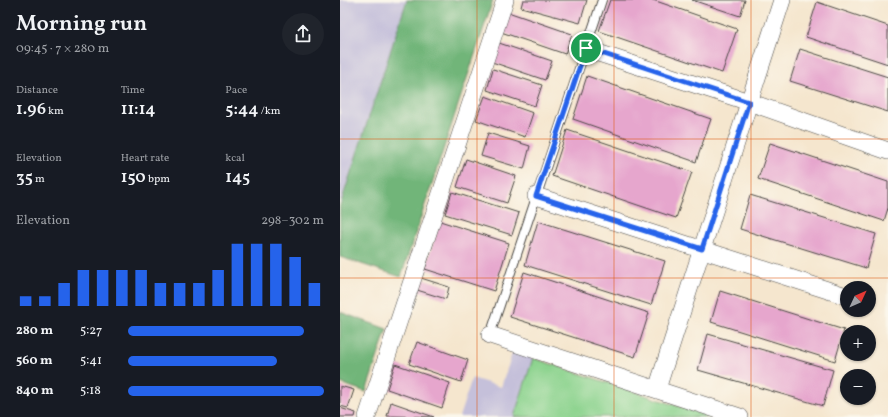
<!DOCTYPE html>
<meta charset="utf-8">
<style>
body{margin:0;font-family:Vollkorn,serif;background:#20242c;color:#f1f3f6;height:100vh;display:flex;flex-direction:column;font-size:15px;white-space:nowrap}
*{box-sizing:border-box;margin:0}
p{font-size:13px;color:#9ea1a6}
.icon{flex:none;width:22px;height:22px;fill:none;stroke:currentColor;stroke-width:2;stroke-linecap:round;stroke-linejoin:round}
.map{position:relative;flex:1;overflow:hidden}
.panel{display:flex;flex-direction:column;background:#171b24;width:340px}
.panel>*{flex:none}
.needle{width:26px;rotate:46deg}
.fabs{position:absolute;left:500px;top:281px;display:grid;gap:8px}
.fabs a{display:grid;place-items:center;width:36px;height:36px;border-radius:50%;background:#171b24;box-shadow:0 1px 3px #0004;font-size:20px}
.pin{position:absolute;display:grid;place-items:center;width:34px;height:34px;color:#fff;margin:-17px;border:2px solid #fff;border-radius:50%;box-shadow:0 1px 4px #0007}
.round{display:grid;place-items:center;flex:none;width:42px;height:42px;border-radius:21px;background:#20242c}
.summary{display:flex;align-items:center;justify-content:space-between;height:68px;padding:0 16px}
h1{font-size:22px;font-weight:600;line-height:30px}
.figures{display:grid;grid-template-columns:repeat(3,1fr);gap:6px;height:68px;padding:4px 16px}
.figures div{display:grid;align-content:center}
.figures b{font-size:17px;font-weight:600}
.figures small{font-size:11px;font-weight:400}
.figures p{font-size:11px}
.chart{height:112px;padding:8px 16px}
.chart p{display:flex;justify-content:space-between}
.chart svg{width:100%;height:72px;margin-top:4px;stroke:#2563eb;stroke-width:6}
ul{padding:0 16px;list-style:none;font-size:13px}
li{display:grid;grid-template-columns:64px 48px 1fr;align-items:center;height:30px}
li i{height:10px;border-radius:5px;background:#2563eb}
main{display:flex;flex:1;min-height:0}
.map>svg:first-child{display:block}
.industrial{fill:#c5c0da}
.green{fill:#8cd38e;stroke:#5c7f5c}
.forest{fill:#71b579;stroke:#4e7052}
.building{fill:#e6a6cd}
.lines{fill:none;stroke-linecap:round;stroke-linejoin:round}
.lane-casing{stroke:#494743;stroke-width:10}
.street-casing{stroke:#494743;stroke-width:18}
.lane{stroke:#fff;stroke-width:8}
.street{stroke:#fff;stroke-width:17}
.route-casing{stroke:#fff;stroke-width:8}
.route{stroke:#2563eb;stroke-width:5}
.grid{fill:none;stroke:#df570e;stroke-width:1;stroke-opacity:0.55}
</style>
<main>
<section class="panel">
<div class="summary"><div><h1>Morning run</h1><p>09:45 · 7 × 280 m</p></div><a class="round"><svg class="icon" aria-label="share" viewBox="0 0 24 24"><path d="M12 15V3M7 8l5-5 5 5M5 13v7h14v-7"/></svg></a></div>
<div class="figures">
<div><p>Distance</p><b>1.96<small> km</small></b></div>
<div><p>Time</p><b>11:14</b></div>
<div><p>Pace</p><b>5:44<small> /km</small></b></div>
</div>
<div class="figures">
<div><p>Elevation</p><b>35<small> m</small></b></div>
<div><p>Heart rate</p><b>150<small> bpm</small></b></div>
<div><p>kcal</p><b>145</b></div>
</div>
<div class="chart"><p><span>Elevation</span>298–302 m</p>
<svg viewBox="0 0 160 44" preserveAspectRatio="none"><path d="M5 44V38M15 44V38M25 44V30M35 44V22M45 44V22M55 44V22M65 44V22M75 44V30M85 44V30M95 44V30M105 44V22M115 44V6M125 44V6M135 44V6M145 44V14M155 44V30"/></svg>
</div>
<ul>
<li><b>280 m</b>5:27<i style="width:90%"></i></li>
<li><b>560 m</b>5:41<i style="width:76%"></i></li>
<li><b>840 m</b>5:18<i style="width:100%"></i></li>
</ul>
</section>
<div class="map">
<svg width="548" height="417" viewBox="0 0 548 417">
<rect width="100%" height="100%" fill="#fbf7ec"/>
<filter id="ink" filterUnits="userSpaceOnUse"><feTurbulence type="fractalNoise" baseFrequency=".025" numOctaves="2"/><feDisplacementMap in="SourceGraphic" scale="8" xChannelSelector="R" yChannelSelector="G"/><feConvolveMatrix kernelMatrix="1 2 1 2 8 2 1 2 1" color-interpolation-filters="sRGB"/></filter>
<filter id="wash" filterUnits="userSpaceOnUse"><feTurbulence type="fractalNoise" baseFrequency=".012" numOctaves="4" result="noise"/><feDisplacementMap in="SourceGraphic" scale="16" xChannelSelector="R" yChannelSelector="G"/><feGaussianBlur stdDeviation="0.9" result="paint"/><feColorMatrix in="noise" values="0 0 0 0 0 0 0 0 0 0 0 0 0 0 0 0 0 1.4 0 .05"/><feComposite in="paint" operator="in"/></filter>
<g filter="url(#wash)">
<rect width="100%" height="100%" fill="#f5e6ce"/>
<g class="industrial">
<polygon points="0,0 67,0 0,206"/>
<polygon points="173,351 193,358 174,417 119,417 132,378 161,387"/>
</g>
<polygon class="green" points="193,358 371,417 174,417"/>
<g class="forest">
<polygon points="67,0 153,0 61,277 0,257 0,206"/>
<polygon points="0,312 47,329 26,392 0,383"/>
</g>
<g id="blocks">
<g class="building">
<polygon points="183,0 247,0 240,23 181,7"/>
<polygon points="270,0 313,0 397,29 382,73 259,31"/>
<polygon points="352,0 405,0 400,16"/>
<polygon points="477,2 548,26 548,64 466,37"/>
<polygon points="168,12 232,34 225,54 161,32"/>
<polygon points="159,43 212,61 205,80 152,62"/>
<polygon points="460,49 548,77 548,112 450,81"/>
<polygon points="153,69 202,85 195,106 147,90"/>
<polygon points="247,76 371,119 356,162 233,119"/>
<polygon points="145,96 193,113 185,137 136,120"/>
<polygon points="227,130 352,172 336,218 212,176"/>
<polygon points="148,133 190,146 184,169 141,156"/>
<polygon points="430,143 548,182 548,208 544,221 418,179"/>
<polygon points="126,159 176,176 167,203 117,187"/>
<polygon points="112,192 179,213 172,235 105,214"/>
<polygon points="410,195 536,234 526,268 400,229"/>
<polygon points="100,221 169,243 154,291 85,269"/>
<polygon points="198,221 325,261 311,305 185,265"/>
<polygon points="184,272 309,313 295,357 170,317"/>
<polygon points="81,278 109,287 106,299 77,290"/>
<polygon points="380,291 504,330 495,361 371,322"/>
<polygon points="368,334 493,370 483,406 358,370"/>
<polygon points="77,342 128,360 121,382 69,364"/>
<polygon points="55,364 110,383 102,408 47,389"/>
<polygon points="0,386 14,390 8,408 0,406"/>
<polygon points="51,402 94,417 47,416"/>
<polygon points="0,408 16,413 15,417 0,417"/>
</g>
</g>
</g>
<g filter="url(#ink)">
<use href="#blocks" fill-opacity="0" stroke="#494743" stroke-width="1"/>
<g class="lines">
<g class="lane-casing">
<polyline id="lane" points="150,335 262,0"/>
</g>
<g class="street-casing">
<g id="street">
<polyline points="246,49 409,102 548,151"/>
<polyline points="196,196 506,296"/>
<polyline points="150,335 400,417"/>
<polyline points="317,389 442,0"/>
<polyline points="27,417 165,0"/>
</g>
</g>
<use href="#lane" class="lane"/>
<use href="#street" class="street"/>
</g>
</g>
<g class="lines" filter="url(#ink)">
<g class="route-casing">
<polygon id="route" points="246,48 409,102 362,249 196,196"/>
</g>
<use href="#route" class="route"/>
</g>
<path class="grid" d="M137 0V417M274 0V417M411 0V417M0 139H548M0 278H548"/>
</svg>
<div class="fabs">
<a><svg class="needle" viewBox="-14 -14 28 28"><path d="M0-13l5 13h-10z" fill="#e53935"/><path d="M0 13l5-13h-10z" fill="#9ea1a6"/></svg></a>
<a>+</a>
<a>−</a>
</div>
<div class="pin" style="left:246px;top:48px;background:#1e9e55"><svg class="icon" aria-label="arrive" viewBox="0 0 24 24"><path d="M6 21V4h12l-3 4 3 4H6"/></svg></div>
</div>
</main>
